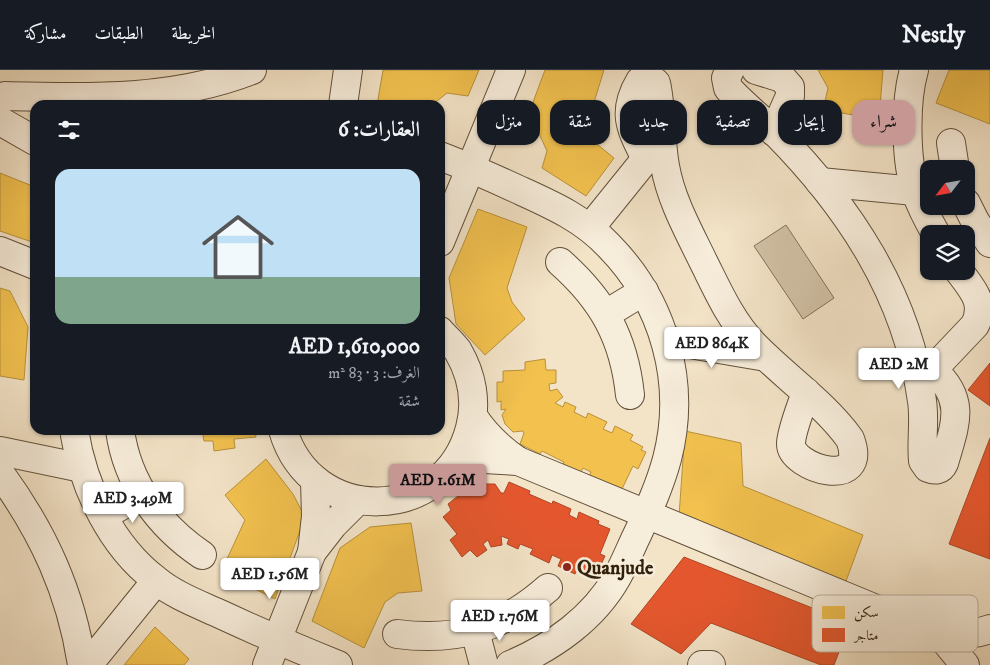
<!DOCTYPE html>
<html lang="ar">
<meta charset="utf-8">
<style>
:root{--surface:#171b24;--page:#242831;--text:#f1f3f6;--muted:#9ea1a6;--line:#363941;--accent:#c59692}
body{margin:0;font-family:"IM FELL DW Pica",Amiri,serif;background:var(--page);color:var(--text);direction:rtl;height:100vh;display:flex;flex-direction:column;font-size:19px;white-space:nowrap}
*{box-sizing:border-box;margin:0}
p{font-size:16px;color:var(--muted)}
.icon{flex:none;width:28px;height:28px;fill:none;stroke:currentColor;stroke-width:2;stroke-linecap:round;stroke-linejoin:round}
.map{position:relative;flex:1;overflow:hidden;direction:ltr}
.drawer{position:absolute;left:30px;top:30px;width:415px;height:335px;display:flex;flex-direction:column;background:var(--surface);border-radius:15px;box-shadow:0 1px 4px #0004;direction:rtl}
.drawer>*{flex:none}
.hud{position:absolute;left:460px;top:30px;width:455px;height:45px;direction:rtl;display:flex;gap:10px}
.needle{width:32px;rotate:239deg}
.fabs{position:absolute;left:920px;top:90px;display:grid;gap:10px}
.fabs a{display:grid;place-items:center;width:55px;height:55px;border-radius:10px;background:var(--surface);box-shadow:0 1px 4px #0004;font-size:25px}
.price{position:absolute;translate:-50% -42px;padding:0 11px;border-radius:5px;background:#fff;color:#222;font-size:16px;line-height:32px;filter:drop-shadow(0 1px 2px #0008)}
.price::after{content:'';position:absolute;left:50%;top:30px;width:15px;height:11px;margin-left:-8px;background:inherit;clip-path:polygon(0 0,100% 0,50% 100%)}
.price.current{background:var(--accent);color:#111}
ul{padding:0;list-style:none}
li{display:grid;align-content:center;gap:10px;height:265px;padding:0 25px}
li+li{border-top:1px solid var(--line)}
li span{display:grid;place-items:center;height:155px;border-radius:15px;color:#555}
li>.icon{margin-inline-start:auto}
span .icon{width:90px;height:90px;fill:#fffc;stroke-width:1}
li b{font-size:21px}
h2{display:flex;justify-content:space-between;align-items:center;height:60px;padding:0 25px;font-size:21px}
.chip{padding:0 18px;border-radius:15px;background:var(--surface);box-shadow:0 1px 4px #0004;font-size:18px;line-height:45px}
.chip.current{background:var(--accent);color:#111}
header{display:flex;align-items:center;gap:30px;box-sizing:border-box;height:70px;padding:0 25px;background:var(--surface);border-bottom:1px solid var(--line)}
header strong{font-size:24px}
nav{display:flex;gap:28px;margin-inline-start:auto;font-size:18px}
.map>svg:first-child{display:block}
</style>
<header>
<strong>Nestly</strong>
<nav><a>الخريطة</a><a>الطبقات</a><a>مشاركة</a></nav>
</header>
<div class="map">
<svg width="990" height="595" viewBox="0 0 990 595">
<rect width="100%" height="100%" fill="#f3e3c7"/>
<filter id="stains"><feTurbulence type="fractalNoise" baseFrequency=".004" numOctaves="4"/><feColorMatrix values="0 0 0 0 .2 0 0 0 0 .09 0 0 0 0 .02 0 0 0 .5 -.17"/></filter>
<radialGradient id="worn" r=".72"><stop offset=".6" stop-color="#630" stop-opacity="0"/><stop offset="1" stop-color="#630" stop-opacity=".3"/></radialGradient>
<path fill="#d2c2a7" stroke="#827159" d="M786 155 834 228 803 249 754 176Z"/>
<g fill="#f2c14e" stroke="#b8913a">
<path d="M383 0H479L468 26 447 23 432 35H377Z"/>
<path d="M545 0H604L586 58 598 75 614 88 586 126 542 98 547 81 535 55 526 51Z"/>
<path d="M818 0H883L879 49 823 40 828 18Z"/>
<path d="M949 0H990V54L936 33Z"/>
<path d="M0 103 35 117V173L0 161Z"/>
<path d="M478 139 527 157 507 218 512 232 525 249 485 285 456 254 449 208Z"/>
<path d="M0 218 10 221 28 257 24 310 0 306Z"/>
<path d="M545 289 546 300H556V313L549 314 550 321 557 319 563 327 555 333 563 337 565 332 576 337 574 342 586 348 588 343 607 352 603 359 612 363 615 356 633 365 630 370 643 377 641 380 646 382 638 399 633 396 621 421 588 408 591 402 583 398 580 404 563 395 564 392 542 381 540 384 520 374 524 363 523 361 513 362 505 354 502 345 506 339 501 340V331L497 332V312H503V301L525 300V292Z"/>
<path d="M202 360H255L256 367 234 369 235 378 214 381 213 371H204Z"/>
<path d="M685 361 741 373 743 416 863 465 846 511 679 446Z"/>
<path d="M266 389 293 424 305 447 275 529 221 502 245 450 225 425Z"/>
<path d="M411 453 422 521 398 523 385 532 364 578 312 551 340 478 370 457Z"/>
<path d="M155 557 189 589 184 595H124Z"/>
</g>
<g fill="#e4572e" stroke="#ae4624">
<path d="M990 293V336L968 320Z"/>
<path d="M990 368V489L949 474Z"/>
<path d="M509 412 530 421 529 424 552 434 553 431 571 439 569 445 577 449 579 442 599 451 598 454 610 459 600 484 605 486 597 503 592 501 591 504 578 499 575 504 558 496 561 489 552 485 549 493 530 484 533 479 520 474 518 479 507 474 509 469 501 466 502 475 491 477 488 470 483 474 487 480 477 487 470 480 462 487 450 470 457 464 443 447 451 440 448 434 463 422 464 425 471 420 474 424 476 418 484 414H495L501 423H504Z"/>
<path d="M684 487 850 553 834 595H821L711 553 681 584 631 554Z"/>
</g>
<g fill="none" stroke-linecap="round" stroke-linejoin="round">
<g stroke="#62513a" stroke-width="30">
<g id="minor">
<path d="M730 0 726 8 728 18C742 34 759 47 775 62 849 137 907 224 922 331 925 351 921 372 923 391L928 398C935 401 941 400 944 393 955 355 967 330 933 300"/>
<path d="M756 0 782 8 790 17V26L774 62"/>
<path d="M914 0C905 31 905 91 916 122 921 137 928 150 936 164"/>
<path d="M0 29 5 26C87 28 174 31 252 0"/>
<path d="M343 35 348 0"/>
<path d="M0 51 35 71"/>
<path d="M951 73 955 99"/>
<path d="M440 86C466 96 491 107 517 119 550 134 583 148 609 176 664 232 687 313 667 389 660 415 649 439 638 463 631 477 625 493 617 507 594 548 553 577 510 595"/>
<path d="M646 89C631 59 621 43 640 11L649 7 656 13C662 40 660 69 665 96 671 130 688 160 703 191 718 221 731 251 754 275 785 307 824 333 850 369 870 422 791 398 791 374 791 361 802 335 806 322"/>
<path d="M820 112 915 121"/>
<path d="M966 133 975 151 990 173"/>
<path d="M590 158 657 75"/>
<path d="M440 172 511 0"/>
<path d="M0 181 35 195"/>
<path d="M560 192C603 230 624 268 630 325"/>
<path d="M606 244 644 221"/>
<path d="M666 270 766 287"/>
<path d="M920 313 975 255C986 232 972 219 959 201"/>
<path d="M473 346C485 365 499 378 518 391L922 558C943 566 968 567 990 559"/>
<path d="M74 360C83 416 110 475 156 510 174 525 198 534 220 544 259 562 298 579 338 595"/>
<path d="M120 360C127 413 159 456 202 485"/>
<path d="M283 360C311 456 445 455 470 358 477 332 472 305 458 281 453 274 446 268 440 261"/>
<path d="M0 381 82 398"/>
<path d="M452 397 484 389 518 391"/>
<path d="M0 403C43 462 71 522 82 595"/>
<path d="M103 446 142 424"/>
<path d="M312 482 316 446 315 410"/>
<path d="M475 561 484 595"/>
<path d="M934 563 946 572 965 595"/>
<path d="M397 564C457 572 503 558 548 518"/>
<path d="M88 595 156 511"/>
<path d="M267 595 312 482 333 455 358 430"/>
<path d="M702 595H711"/>
</g>
</g>
<use href="#minor" stroke="#f7eddb" stroke-width="28"/>
</g>
<circle fill="#8f2418" stroke="#f7eddb" stroke-width="2" cx="567" cy="497" r="5"/>
<g text-anchor="middle" stroke-width="5" stroke-linejoin="round" paint-order="stroke">
<g font-size="20" font-weight="bold" fill="#31200b" stroke="#f7eddb" text-anchor="start">
<text x="577" y="504">Quanjude</text>
</g>
</g>
<rect x="812" y="525" width="166" height="57" rx="8" fill="#f7eddb" stroke="#bcb09d" stroke-width="1"/>
<rect x="822" y="536" width="23" height="13" fill="#f2c14e"/>
<rect x="822" y="558" width="23" height="14" fill="#e4572e"/>
<g font-size="14" fill="#31200b">
<text x="854" y="547">سكن</text>
<text x="854" y="570">متاجر</text>
</g>
<rect width="100%" height="100%" filter="url(#stains)"/>
<rect width="100%" height="100%" fill="url(#worn)"/>
</svg>
<div class="fabs">
<a><svg class="needle" viewBox="-14 -14 28 28"><path d="M0-13l5 13h-10z" fill="#e53935"/><path d="M0 13l5-13h-10z" fill="#9ea1a6"/></svg></a>
<a><svg class="icon" aria-label="layers" viewBox="0 0 24 24"><path d="M12 4l9 5-9 5-9-5zM3 14l9 5 9-5"/></svg></a>
</div>
<b class="price" style="left:712px;top:299px">AED 864K</b>
<b class="price" style="left:899px;top:320px">AED 2M</b>
<b class="price current" style="left:438px;top:436px">AED 1.61M</b>
<b class="price" style="left:133px;top:454px">AED 3.49M</b>
<b class="price" style="left:270px;top:530px">AED 1.56M</b>
<b class="price" style="left:500px;top:572px">AED 1.76M</b>
<div class="hud">
<a class="chip current">شراء</a>
<a class="chip">إيجار</a>
<a class="chip">تصفية</a>
<a class="chip">جديد</a>
<a class="chip">شقة</a>
<a class="chip">منزل</a>
</div>
<section class="drawer">
<h2>العقارات: 6<svg class="icon" aria-label="filters" viewBox="0 0 24 24"><path d="M4 7h16M4 17h16"/><circle cx="9" cy="7" r="2"/><circle cx="15" cy="17" r="2"/></svg></h2>
<ul>
<li><span style="background:linear-gradient(#bfe0f5 70%,#7fa58c 0)"><svg class="icon" aria-label="home" viewBox="0 0 24 24"><path d="M3 11l9-7 9 7M6 9v11h12V9"/></svg></span><div><b>AED 1,610,000</b><p>الغرف: 3 · 83 m²</p><p>شقة</p></div></li>
</ul>
</section>
</div>
